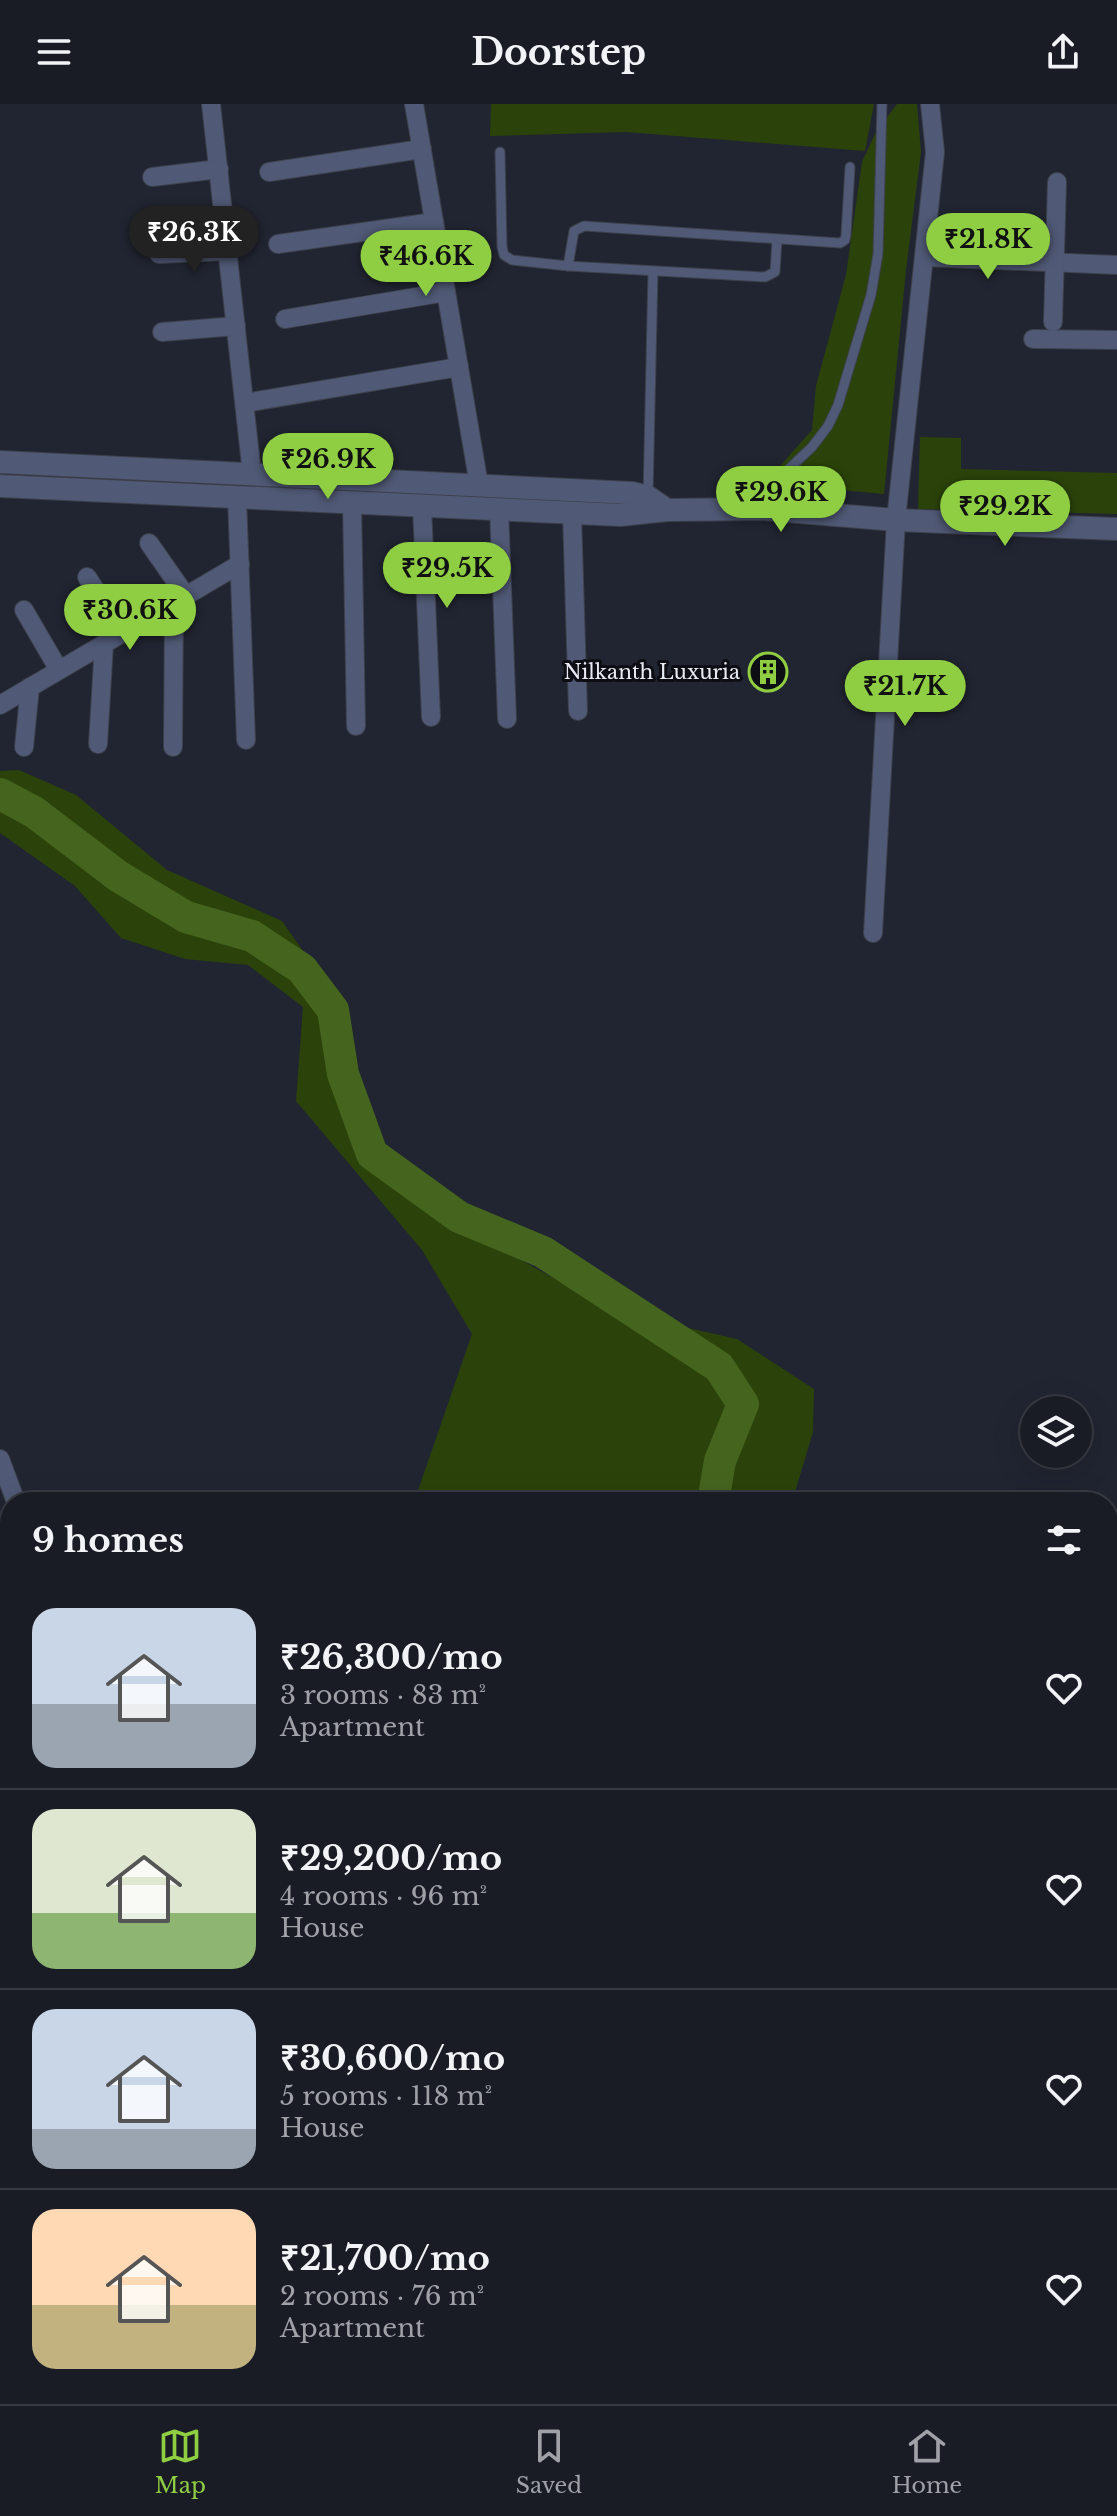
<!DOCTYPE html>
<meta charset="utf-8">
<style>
:root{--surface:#191c25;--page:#22252d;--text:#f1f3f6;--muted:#9fa1a7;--line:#373a42;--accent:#8fcd42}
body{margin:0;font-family:"Libre Baskerville",serif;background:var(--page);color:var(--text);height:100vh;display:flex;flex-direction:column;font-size:30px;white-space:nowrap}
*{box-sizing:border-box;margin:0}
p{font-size:26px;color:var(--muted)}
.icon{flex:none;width:44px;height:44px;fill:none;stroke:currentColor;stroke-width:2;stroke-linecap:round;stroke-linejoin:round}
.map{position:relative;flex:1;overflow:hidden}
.sheet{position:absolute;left:0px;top:1388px;width:1118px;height:912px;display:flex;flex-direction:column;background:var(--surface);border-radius:32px 32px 0 0;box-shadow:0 8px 32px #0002,0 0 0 2px var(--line)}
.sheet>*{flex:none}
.tools{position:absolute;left:1020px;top:1292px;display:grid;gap:16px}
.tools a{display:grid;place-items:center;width:72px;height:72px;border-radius:50%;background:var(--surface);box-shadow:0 8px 32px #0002,0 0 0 2px var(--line);font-size:40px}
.price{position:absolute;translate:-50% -68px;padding:0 18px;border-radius:28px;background:var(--accent);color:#111;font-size:26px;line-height:52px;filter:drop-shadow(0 2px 4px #0008)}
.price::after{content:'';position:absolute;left:50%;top:48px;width:24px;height:18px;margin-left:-12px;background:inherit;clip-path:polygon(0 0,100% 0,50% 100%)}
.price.selected{background:#222;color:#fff}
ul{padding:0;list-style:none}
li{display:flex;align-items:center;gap:24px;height:200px;padding:0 32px}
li+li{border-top:2px solid var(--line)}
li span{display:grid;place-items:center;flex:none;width:224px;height:160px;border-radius:24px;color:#555}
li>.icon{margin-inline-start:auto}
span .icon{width:96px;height:96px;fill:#fffc;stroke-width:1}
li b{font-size:34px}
h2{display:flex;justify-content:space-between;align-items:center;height:96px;padding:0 32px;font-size:34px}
header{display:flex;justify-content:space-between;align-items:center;height:104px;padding:0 32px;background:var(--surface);font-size:36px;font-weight:700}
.tab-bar{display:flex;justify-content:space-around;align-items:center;height:112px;border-top:2px solid var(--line);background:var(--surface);font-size:22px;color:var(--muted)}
.tab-bar a{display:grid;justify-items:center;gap:4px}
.tab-bar .selected{color:var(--accent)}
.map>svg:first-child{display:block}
</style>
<header><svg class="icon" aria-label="menu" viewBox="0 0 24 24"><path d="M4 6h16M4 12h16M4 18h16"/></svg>Doorstep<svg class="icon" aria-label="share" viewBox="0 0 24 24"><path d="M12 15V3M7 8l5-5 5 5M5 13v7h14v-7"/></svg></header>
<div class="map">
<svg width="1117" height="2300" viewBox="0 0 1117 2300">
<rect width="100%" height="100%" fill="#212531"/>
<g fill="#2b430a">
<path d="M491 0H874L865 47 626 28 490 32Z"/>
<path d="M897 0H917L921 48 906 166 884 390 765 379 812 326 816 282 846 171 862 58 876 28Z"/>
<path d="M920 333 961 334V365L1117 369V410L918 405Z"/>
<path d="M19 666 76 691 167 766 282 817 335 893 328 974 364 1054 414 1092 510 1150 613 1207 737 1235 814 1285 813 1328 792 1398H414L472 1230 422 1146 296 997 303 903 248 861 185 855 121 834 75 782 0 729V667Z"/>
<path d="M1108 1563 1117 1564V1648L1108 1647Z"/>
<path d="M1108 2132 1117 2134V2300H926L891 2290H1108Z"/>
</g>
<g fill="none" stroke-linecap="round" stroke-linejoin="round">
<g stroke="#45651f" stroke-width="32">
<path d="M0 690 34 708 118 772 186 813 252 832 302 865 333 906 343 970 372 1050 459 1113 543 1148 719 1263 743 1300 720 1357 713 1398"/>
<path d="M1108 1620H1117"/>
</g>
<g stroke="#3d414c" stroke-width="11">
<g id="service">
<path d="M500 48 502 143 504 151 512 156 568 162 765 173 775 168 777 136"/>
<path d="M568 162 574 127 584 122 840 139 845 136 846 131 850 63"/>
<path d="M648 392 653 167"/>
<path d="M761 404 774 379 812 343 828 322 838 301 871 191 878 150 882 0"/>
<path d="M0 2189 10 2211"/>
<path d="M45 2290 50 2300"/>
</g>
</g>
<g stroke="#3d414c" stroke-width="20">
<g id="minor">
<path d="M211 0 252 370"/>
<path d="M414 0 479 381"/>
<path d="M269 68 422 45"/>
<path d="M152 73 219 65"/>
<path d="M278 140 434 118"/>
<path d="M159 150 228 147"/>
<path d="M924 153 1117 161"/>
<path d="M285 215 446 188"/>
<path d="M1053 218 1057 78"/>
<path d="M162 228 236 222"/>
<path d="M1033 235 1117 236"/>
<path d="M245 299 459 263"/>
<path d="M237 393 246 636"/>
<path d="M352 398 356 622"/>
<path d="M422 402 431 613"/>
<path d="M499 405 507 615"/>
<path d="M572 409 578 607"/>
<path d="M149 439 186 492"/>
<path d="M87 473 123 528"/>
<path d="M24 506 59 566"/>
<path d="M0 601 240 460"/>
<path d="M98 640 104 540"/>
<path d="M24 643 30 583"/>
<path d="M173 643 174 499"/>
<path d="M873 829 896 416 935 48 930 0"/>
<path d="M0 1355 16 1398"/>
<path d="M0 1978 10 1973"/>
</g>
</g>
<g stroke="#3d414c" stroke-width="24">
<g id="tertiary">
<path d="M0 358 632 389 648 393 667 406"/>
<path d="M0 382 620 411 667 406 761 405 896 416 1117 425"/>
</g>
</g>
<use href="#service" stroke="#505975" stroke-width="9"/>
<use href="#minor" stroke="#505975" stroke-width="18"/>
<use href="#tertiary" stroke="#505975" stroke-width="22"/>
</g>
<defs>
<g id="building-ring" transform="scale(2)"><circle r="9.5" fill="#0d0e13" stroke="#8fcd42" stroke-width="1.5"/><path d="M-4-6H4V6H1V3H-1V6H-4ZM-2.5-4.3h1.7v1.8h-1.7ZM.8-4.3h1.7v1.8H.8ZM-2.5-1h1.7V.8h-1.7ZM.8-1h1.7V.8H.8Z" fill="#8fcd42"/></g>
</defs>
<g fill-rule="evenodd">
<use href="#building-ring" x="768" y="568"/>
</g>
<g text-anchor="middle" stroke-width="6" stroke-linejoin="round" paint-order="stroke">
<g font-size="20" fill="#e8ebf3" stroke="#0d0e13" text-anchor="end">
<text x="740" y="575">Nilkanth Luxuria</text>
</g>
</g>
</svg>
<div class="tools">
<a><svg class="icon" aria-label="layers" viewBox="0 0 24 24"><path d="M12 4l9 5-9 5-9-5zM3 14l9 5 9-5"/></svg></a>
</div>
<b class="price selected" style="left:194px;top:170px">₹26.3K</b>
<b class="price" style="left:988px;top:177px">₹21.8K</b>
<b class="price" style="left:426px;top:194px">₹46.6K</b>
<b class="price" style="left:328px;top:397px">₹26.9K</b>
<b class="price" style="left:781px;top:430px">₹29.6K</b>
<b class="price" style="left:1005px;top:444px">₹29.2K</b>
<b class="price" style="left:447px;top:506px">₹29.5K</b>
<b class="price" style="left:130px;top:548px">₹30.6K</b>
<b class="price" style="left:905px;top:624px">₹21.7K</b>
<section class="sheet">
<h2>9 homes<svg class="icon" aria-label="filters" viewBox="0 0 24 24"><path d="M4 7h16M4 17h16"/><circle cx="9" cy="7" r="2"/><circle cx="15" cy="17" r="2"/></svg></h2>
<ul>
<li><span style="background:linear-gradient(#c9d6e8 60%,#9aa5b1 0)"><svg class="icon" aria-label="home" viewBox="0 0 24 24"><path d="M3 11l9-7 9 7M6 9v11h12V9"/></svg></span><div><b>₹26,300/mo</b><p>3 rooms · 83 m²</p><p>Apartment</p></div><svg class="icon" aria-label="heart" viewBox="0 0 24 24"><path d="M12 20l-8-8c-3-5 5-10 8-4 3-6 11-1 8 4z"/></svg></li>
<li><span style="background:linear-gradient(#dfe7d0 65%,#8fb573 0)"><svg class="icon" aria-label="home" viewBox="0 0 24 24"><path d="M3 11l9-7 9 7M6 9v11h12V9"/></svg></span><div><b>₹29,200/mo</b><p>4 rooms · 96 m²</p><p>House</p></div><svg class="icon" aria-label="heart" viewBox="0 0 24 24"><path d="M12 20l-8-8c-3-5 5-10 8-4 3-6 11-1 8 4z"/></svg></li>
<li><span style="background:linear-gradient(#c9d6e8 75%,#9aa5b1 0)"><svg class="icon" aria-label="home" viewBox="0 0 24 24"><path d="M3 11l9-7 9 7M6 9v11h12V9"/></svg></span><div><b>₹30,600/mo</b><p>5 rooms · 118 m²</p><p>House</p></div><svg class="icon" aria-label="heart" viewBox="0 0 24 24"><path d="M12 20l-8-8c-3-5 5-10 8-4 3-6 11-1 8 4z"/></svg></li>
<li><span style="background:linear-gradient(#ffd9b3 60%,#c2b280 0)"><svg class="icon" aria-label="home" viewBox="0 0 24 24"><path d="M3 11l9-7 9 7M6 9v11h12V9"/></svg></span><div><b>₹21,700/mo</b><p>2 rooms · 76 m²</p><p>Apartment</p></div><svg class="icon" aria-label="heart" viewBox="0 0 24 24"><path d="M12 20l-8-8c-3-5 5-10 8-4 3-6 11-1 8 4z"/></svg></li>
</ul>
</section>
</div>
<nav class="tab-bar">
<a class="selected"><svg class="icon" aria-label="map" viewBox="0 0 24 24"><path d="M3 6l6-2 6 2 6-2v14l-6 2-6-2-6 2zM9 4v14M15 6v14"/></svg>Map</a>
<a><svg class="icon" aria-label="saved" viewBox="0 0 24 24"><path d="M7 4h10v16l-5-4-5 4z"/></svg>Saved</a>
<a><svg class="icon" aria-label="home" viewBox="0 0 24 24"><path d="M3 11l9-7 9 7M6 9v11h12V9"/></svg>Home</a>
</nav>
